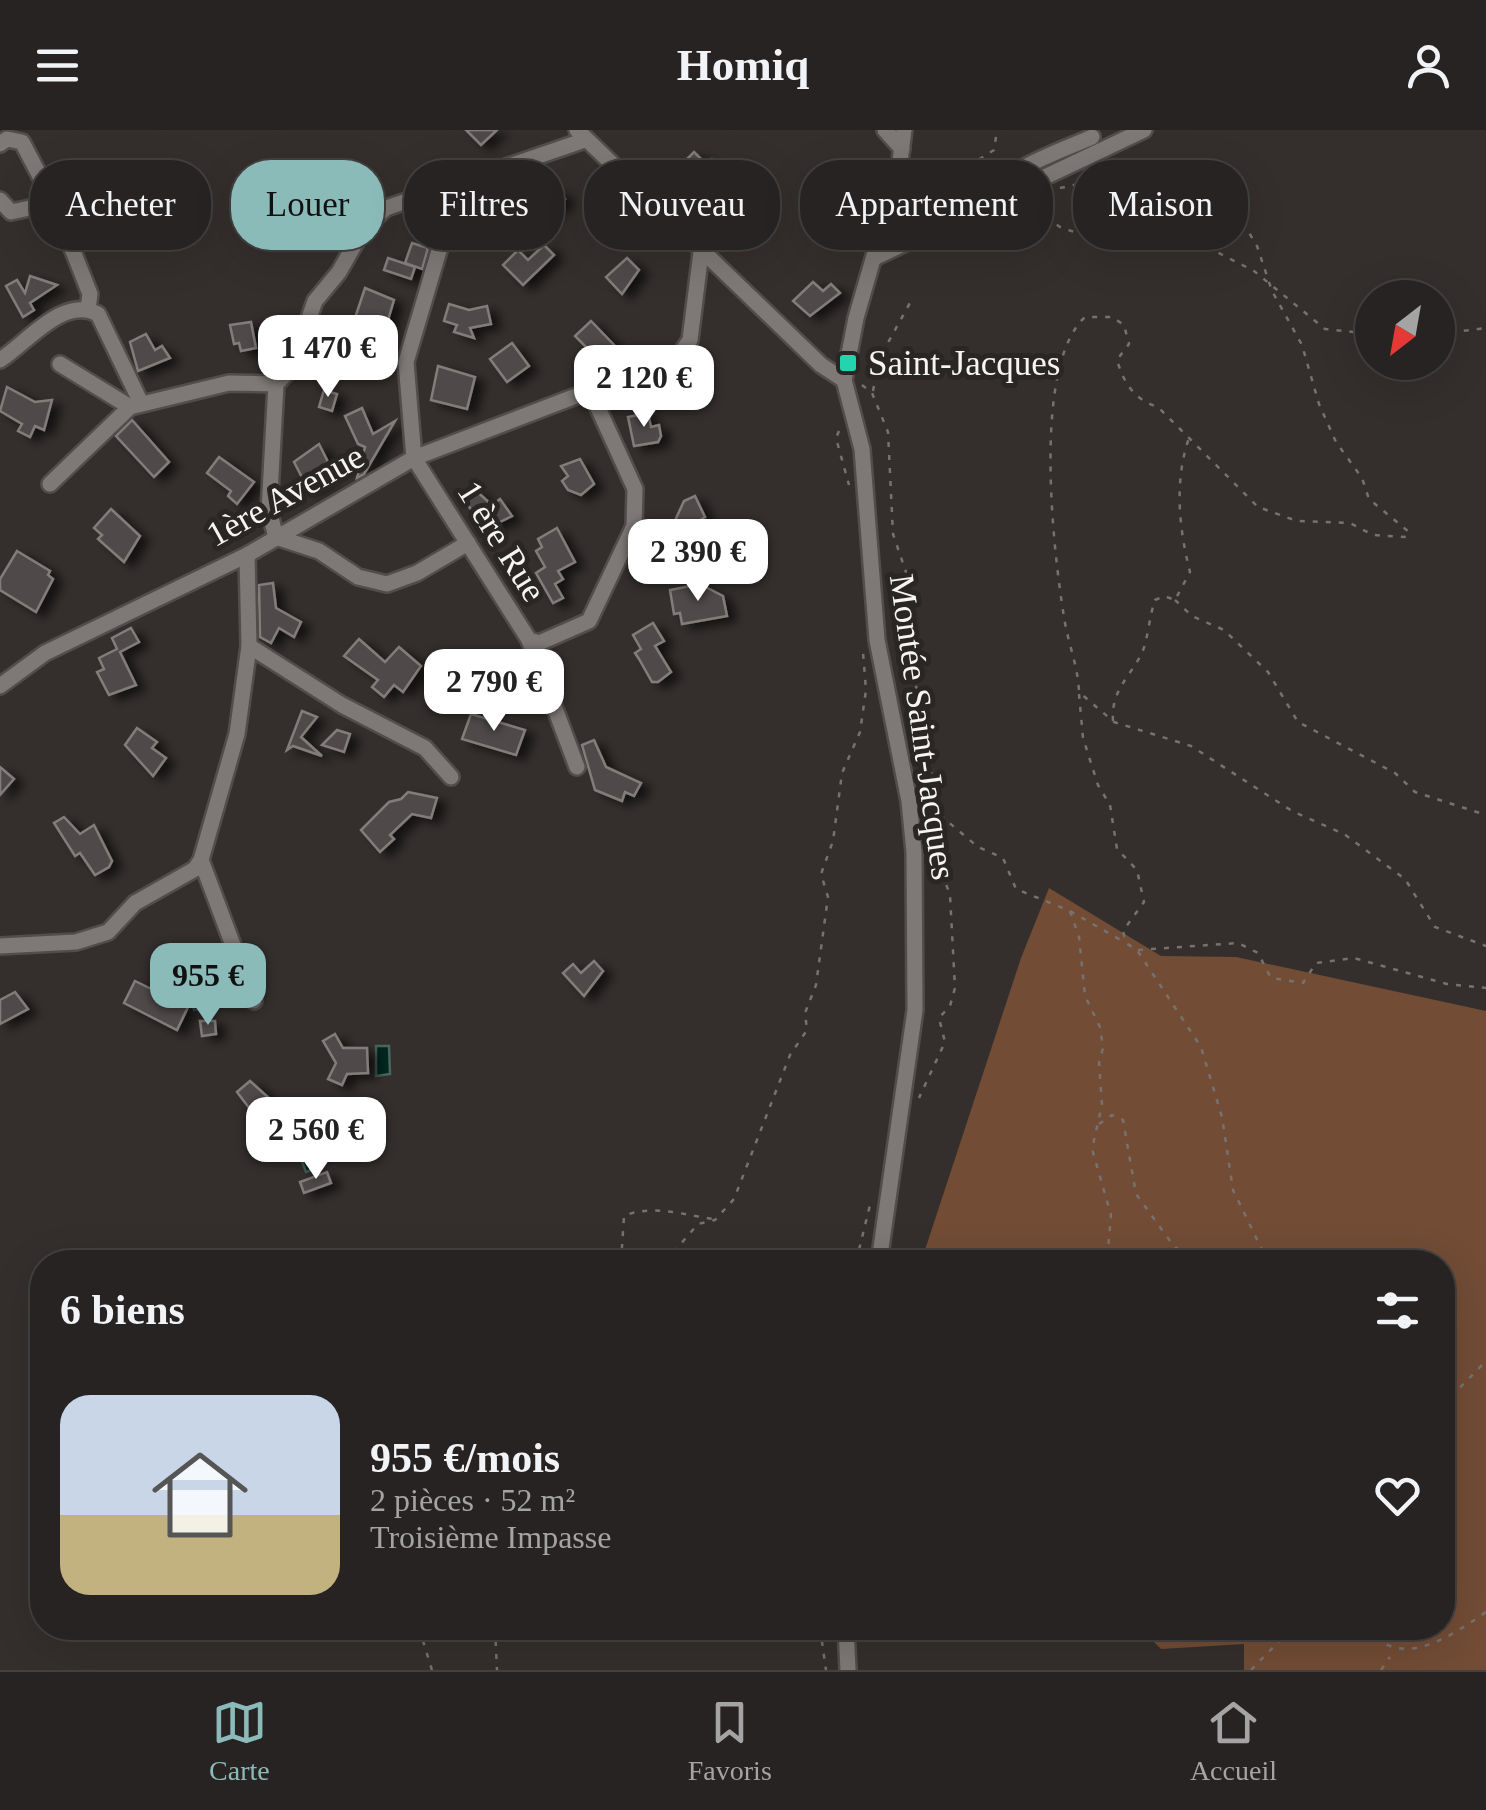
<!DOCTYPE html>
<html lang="fr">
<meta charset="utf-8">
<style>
:root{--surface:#272322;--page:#332f2f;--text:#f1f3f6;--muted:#a4a4a5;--line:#434040;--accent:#8bbbb9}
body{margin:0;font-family:"Times New Roman",serif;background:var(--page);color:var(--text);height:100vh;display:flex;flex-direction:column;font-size:38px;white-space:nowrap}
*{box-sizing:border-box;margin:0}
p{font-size:32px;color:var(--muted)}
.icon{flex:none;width:55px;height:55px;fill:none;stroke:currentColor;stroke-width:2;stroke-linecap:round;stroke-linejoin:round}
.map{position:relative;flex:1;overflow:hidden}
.details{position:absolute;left:30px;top:1120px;width:1425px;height:390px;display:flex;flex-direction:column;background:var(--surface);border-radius:40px;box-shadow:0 10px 40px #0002,0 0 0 2px var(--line)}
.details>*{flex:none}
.top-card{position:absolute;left:30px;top:30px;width:1428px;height:90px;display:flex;gap:20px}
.needle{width:65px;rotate:211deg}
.controls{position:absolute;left:1355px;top:150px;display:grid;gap:20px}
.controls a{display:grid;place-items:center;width:100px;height:100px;border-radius:50%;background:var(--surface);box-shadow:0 10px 40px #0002,0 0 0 2px var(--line);font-size:50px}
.price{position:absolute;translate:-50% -85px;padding:0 22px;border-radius:20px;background:#fff;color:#222;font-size:32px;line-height:65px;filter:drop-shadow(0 2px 5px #0008)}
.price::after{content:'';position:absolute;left:50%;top:60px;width:30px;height:22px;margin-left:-15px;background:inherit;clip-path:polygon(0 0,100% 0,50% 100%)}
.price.current{background:var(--accent);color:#111}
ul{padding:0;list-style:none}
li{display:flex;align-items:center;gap:30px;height:250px;padding:0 30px}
li span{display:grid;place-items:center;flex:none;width:280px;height:200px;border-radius:30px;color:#555}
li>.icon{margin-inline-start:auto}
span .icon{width:120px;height:120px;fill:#fffc;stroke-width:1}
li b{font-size:42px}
h2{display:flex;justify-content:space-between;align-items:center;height:120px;padding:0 30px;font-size:42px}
.chip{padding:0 35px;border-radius:40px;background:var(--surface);box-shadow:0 10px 40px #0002,0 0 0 2px var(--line);font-size:35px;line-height:90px}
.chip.current{background:var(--accent);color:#111}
header{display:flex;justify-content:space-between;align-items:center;height:130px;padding:0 30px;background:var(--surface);font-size:45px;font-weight:700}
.menu{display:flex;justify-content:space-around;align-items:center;height:140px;border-top:2px solid var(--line);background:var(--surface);font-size:28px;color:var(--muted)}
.menu a{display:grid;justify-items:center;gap:5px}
.menu .current{color:var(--accent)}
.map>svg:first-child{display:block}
</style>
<header><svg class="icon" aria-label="menu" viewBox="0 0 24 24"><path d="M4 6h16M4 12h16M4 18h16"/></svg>Homiq<svg class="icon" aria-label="person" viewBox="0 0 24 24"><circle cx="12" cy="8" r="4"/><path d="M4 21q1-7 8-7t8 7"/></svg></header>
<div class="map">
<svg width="1486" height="1540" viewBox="0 0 1486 1540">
<defs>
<filter id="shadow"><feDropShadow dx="9" dy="5" stdDeviation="5" flood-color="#0009"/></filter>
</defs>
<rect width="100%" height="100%" fill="#342f2d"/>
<path fill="#724c35" d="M1049 758 1161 826 1236 827 1486 881V1540H1244V1514L1161 1519 1140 1498H1442V1132H921L1021 828Z"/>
<g fill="#00271e" stroke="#4a645e" stroke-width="2.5">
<path d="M220 861 223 875 194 880 191 867Z"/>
<path d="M376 916H389L390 944 376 946Z"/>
<path d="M307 1009 318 1038 306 1042 295 1013Z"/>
</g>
<g fill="#4f4a48" stroke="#827d7a" stroke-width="2.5" filter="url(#shadow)">
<path d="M466 0H497L481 15Z"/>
<path d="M694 22 707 35 712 29 734 51 703 74 673 43Z"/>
<path d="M664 38 677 51 666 61 654 49Z"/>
<path d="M536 54 548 66 556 59 565 69 546 88 524 66Z"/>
<path d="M412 113 428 118 422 139 405 133Z"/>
<path d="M544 115 554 125 523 155 503 135 518 120 528 130Z"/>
<path d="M388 128 415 137 411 149 384 140Z"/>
<path d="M627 128 639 140 622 164 606 147Z"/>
<path d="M30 146 57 155 30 173 34 180 23 187 6 156 17 150 25 163Z"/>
<path d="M813 152 823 161 831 154 840 163 810 186 793 171Z"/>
<path d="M365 158 394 170 385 200 354 191Z"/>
<path d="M449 174 469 180 487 176 491 194 470 198 474 208 454 202 457 195 444 191Z"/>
<path d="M591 191 615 216 600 231 575 206Z"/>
<path d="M251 192 256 218 241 221 239 213 234 214 230 195Z"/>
<path d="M146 204 155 220 162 216 170 228 138 241 130 212Z"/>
<path d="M512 213 529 236 507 252 490 229Z"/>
<path d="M438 236 475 247 467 279 431 270Z"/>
<path d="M7 257 35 272 52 270 44 300 35 296 30 307 18 301 22 294 0 281Z"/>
<path d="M324 260 337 264 332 281 319 277Z"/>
<path d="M362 278 373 304 395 291 364 344 357 348 365 317 358 314 345 286Z"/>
<path d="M648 283 651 297 659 295 661 306 658 312 634 316 628 287Z"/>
<path d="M132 290 169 332 154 347 116 306Z"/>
<path d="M319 314 330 336 322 340 327 349 308 359 294 332Z"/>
<path d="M219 327 254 352 237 374 228 366 231 361 207 343Z"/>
<path d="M580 329 594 354 581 365 568 360 562 351 568 346 561 336Z"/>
<path d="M474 359 492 375 500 369 512 386 484 400 463 367Z"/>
<path d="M695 366 705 387 697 392 696 403 701 411 689 419 673 395 684 371Z"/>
<path d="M111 379 140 406 124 432 98 409 102 405 94 398Z"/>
<path d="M557 398 575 432 558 441 563 449 555 454 563 468 553 473 536 443 545 437 536 421 542 417 538 409Z"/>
<path d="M657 402 674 404 673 416 655 414Z"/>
<path d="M17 421 50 441 48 445 53 449 36 482 0 460V449Z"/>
<path d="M273 453 276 478 301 492 294 507 279 498 271 513 260 507 259 455Z"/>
<path d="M700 454 723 466 727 486 682 494 680 483 674 484 670 460Z"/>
<path d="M653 493 664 511 655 516 671 542 658 552H652L639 529 635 523 641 519 633 505Z"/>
<path d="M131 498 139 512 120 522 136 555 109 565 97 542 104 539 99 528 117 519 112 508Z"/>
<path d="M359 509 385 532 399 517 421 536 403 562 394 555 384 567 372 557 378 550 344 526Z"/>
<path d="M302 581 317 587 301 607 322 626 293 616 287 620Z"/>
<path d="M471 584 525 600 516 625 462 609Z"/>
<path d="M137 598 157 612 152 618 166 628 153 646 125 615Z"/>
<path d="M337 600 350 604 344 622 322 615Z"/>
<path d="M594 610 606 637 641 653 634 666 625 662 622 671 595 660 582 615Z"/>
<path d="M0 637 14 649 0 665Z"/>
<path d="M408 662 437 668 431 688 412 684 390 705 394 709 380 722 361 700 389 672 401 669Z"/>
<path d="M64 687 80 704 94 695 112 731 109 737 95 745 80 723 75 726 54 693Z"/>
<path d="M594 831 603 841 584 866 563 843 573 834 581 843Z"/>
<path d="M135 851 188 877 177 900 124 873Z"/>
<path d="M15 862 28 879 0 894V870Z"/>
<path d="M200 891H215L216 904 202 906Z"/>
<path d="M335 904 343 918H367L368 943 347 944 342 955 328 949 336 933 323 911Z"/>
<path d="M250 951 280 978 266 991 259 984 256 987 237 962Z"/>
<path d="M327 1042 331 1053 304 1063 300 1052Z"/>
</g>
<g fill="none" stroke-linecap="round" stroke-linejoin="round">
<g stroke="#504d4a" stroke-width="20">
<g id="minor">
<path d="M577 0 821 235 844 250"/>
<path d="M885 0 902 19"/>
<path d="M0 14 7 9 22 12 54 73 90 164 88 179"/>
<path d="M460 50 406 232 414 328 529 510 539 513 589 491 634 396 635 359 589 258"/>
<path d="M0 70 11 82 54 73"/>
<path d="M986 76C989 44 1064 20 1092 7"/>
<path d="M876 127 1144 0"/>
<path d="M0 230C27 213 63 165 98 184L141 273"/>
<path d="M60 234 130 277"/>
<path d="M50 354 130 277 229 253 276 254"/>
<path d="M468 413 417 443 387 454 358 447 319 421 276 407 269 381 276 254 291 239 315 171 339 142 364 98 386 78 585 10"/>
<path d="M529 510 577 637"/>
<path d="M249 516 342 575 425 618 451 647"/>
<path d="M0 556 45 523 247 425 414 328 678 227 690 210 701 122"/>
<path d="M201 730 254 871"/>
<path d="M0 816 76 812 108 802 135 773 195 739 201 730 237 604 249 516 247 425"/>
<path d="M879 1132 915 880 914 722 909 671 877 510 862 319 844 250 856 188 899 39 904 0"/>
<path d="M846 1498 848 1540"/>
</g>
</g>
<g stroke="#777270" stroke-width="2.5" stroke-dasharray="5 8" stroke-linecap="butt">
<path d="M915 34 973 33 994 20 997 0"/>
<path d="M1060 58 1108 48 1191 45 1207 46 1221 56 1257 116 1272 161 1302 215 1319 274 1336 312 1362 348 1369 369 1409 402 1406 407 1373 405 1350 393 1297 391 1258 377 1158 277C1135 270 1124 254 1117 230L1129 214 1124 195 1112 187H1085C1032 236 1053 419 1064 487 1068 514 1078 535 1079 562L1114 592 1191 616 1292 681 1344 704 1405 749 1435 797 1486 816"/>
<path d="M1025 72 1060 97 1083 105 1138 107 1170 116 1193 110 1254 141 1325 199 1372 204"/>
<path d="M1438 204 1486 198"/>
<path d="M862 255 872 263 888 302 893 404 907 445V511L917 561 911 588 931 640 933 665 943 696 936 727 950 765 955 858 950 876 939 888 945 912 919 968"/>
<path d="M873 261 879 229 911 171"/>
<path d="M839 301 836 308 849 355"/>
<path d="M1175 470 1192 486 1224 500 1268 542 1298 592 1395 643 1415 662 1486 685"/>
<path d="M1079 564 1083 608 1098 655 1110 675 1117 719 1137 740 1144 772 1123 801 1126 813 1137 820 1201 917 1222 987 1233 1060 1268 1132"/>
<path d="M1113 591C1111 561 1128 549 1141 525 1148 511 1149 487 1155 470L1164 466 1175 470 1190 442C1179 399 1174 351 1189 308"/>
<path d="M940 685 978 717 1003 728 1016 759 1070 781 1124 812"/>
<path d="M1070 781 1079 807 1085 866 1100 897 1103 918 1099 933 1102 975 1092 1019 1111 1085 1107 1132"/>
<path d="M1138 820 1238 813 1258 823 1271 848 1303 853 1316 833 1354 828 1447 854 1486 858"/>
<path d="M1099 994 1112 985 1123 990 1136 1064 1173 1115 1194 1132"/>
<path d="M621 1132 624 1086C651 1074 685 1085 713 1089"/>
<path d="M665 1132 698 1094 715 1090 734 1069 790 925 807 900 805 883 816 855 828 767 821 744 833 711 842 643 860 602 866 560 863 522"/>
<path d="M856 1132 871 1071"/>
<path d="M1442 1276 1486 1231"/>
<path d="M1442 1284 1451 1272"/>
<path d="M419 1498 432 1540"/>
<path d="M495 1498 497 1540"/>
<path d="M820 1498 826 1540"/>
<path d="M1367 1498C1399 1540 1446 1510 1486 1482"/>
<path d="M1251 1540 1292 1498"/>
<path d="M1381 1540 1390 1527"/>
</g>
<use href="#minor" stroke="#7e7976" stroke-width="15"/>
</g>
<rect fill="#22d5af" stroke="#2a2623" stroke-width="4" x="838" y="223" width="20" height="20" rx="5"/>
<g text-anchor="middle" stroke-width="10" stroke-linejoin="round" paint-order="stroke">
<g font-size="35" fill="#f7f4f2" stroke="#2a2623" text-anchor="start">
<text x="868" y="245">Saint-Jacques</text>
</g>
<g font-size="35" fill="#f7f4f2" stroke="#2a2623">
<text transform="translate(285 365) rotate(-29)" y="12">1ère Avenue</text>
<text transform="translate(502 411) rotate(58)" y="12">1 ère Rue</text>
<text transform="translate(923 597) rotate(82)" y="12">Montée Saint-Jacques</text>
</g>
</g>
</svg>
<div class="controls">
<a><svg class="needle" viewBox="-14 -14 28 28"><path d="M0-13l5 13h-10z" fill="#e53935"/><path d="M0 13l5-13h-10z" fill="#a4a4a5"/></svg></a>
</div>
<b class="price" style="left:328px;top:270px">1 470 €</b>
<b class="price" style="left:644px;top:300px">2 120 €</b>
<b class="price" style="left:698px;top:474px">2 390 €</b>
<b class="price" style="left:494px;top:604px">2 790 €</b>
<b class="price current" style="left:208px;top:898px">955 €</b>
<b class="price" style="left:316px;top:1052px">2 560 €</b>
<div class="top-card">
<a class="chip">Acheter</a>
<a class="chip current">Louer</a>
<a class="chip">Filtres</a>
<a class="chip">Nouveau</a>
<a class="chip">Appartement</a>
<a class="chip">Maison</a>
</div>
<section class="details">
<h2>6 biens<svg class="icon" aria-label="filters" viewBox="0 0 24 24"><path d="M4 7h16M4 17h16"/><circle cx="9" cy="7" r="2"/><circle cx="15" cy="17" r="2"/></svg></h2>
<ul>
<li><span style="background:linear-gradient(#c9d6e8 60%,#c2b280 0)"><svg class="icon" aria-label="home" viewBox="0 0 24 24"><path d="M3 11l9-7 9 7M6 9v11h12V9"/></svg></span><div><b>955 €/mois</b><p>2 pièces · 52 m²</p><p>Troisième Impasse</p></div><svg class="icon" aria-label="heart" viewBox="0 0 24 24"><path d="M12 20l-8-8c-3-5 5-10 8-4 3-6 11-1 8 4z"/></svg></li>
</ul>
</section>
</div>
<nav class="menu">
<a class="current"><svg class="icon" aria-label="map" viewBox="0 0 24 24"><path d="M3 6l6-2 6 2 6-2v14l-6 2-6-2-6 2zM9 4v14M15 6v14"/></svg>Carte</a>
<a><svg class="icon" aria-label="saved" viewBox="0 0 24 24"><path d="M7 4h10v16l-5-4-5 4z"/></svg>Favoris</a>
<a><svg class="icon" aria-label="home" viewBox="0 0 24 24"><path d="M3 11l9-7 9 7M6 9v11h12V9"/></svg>Accueil</a>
</nav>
